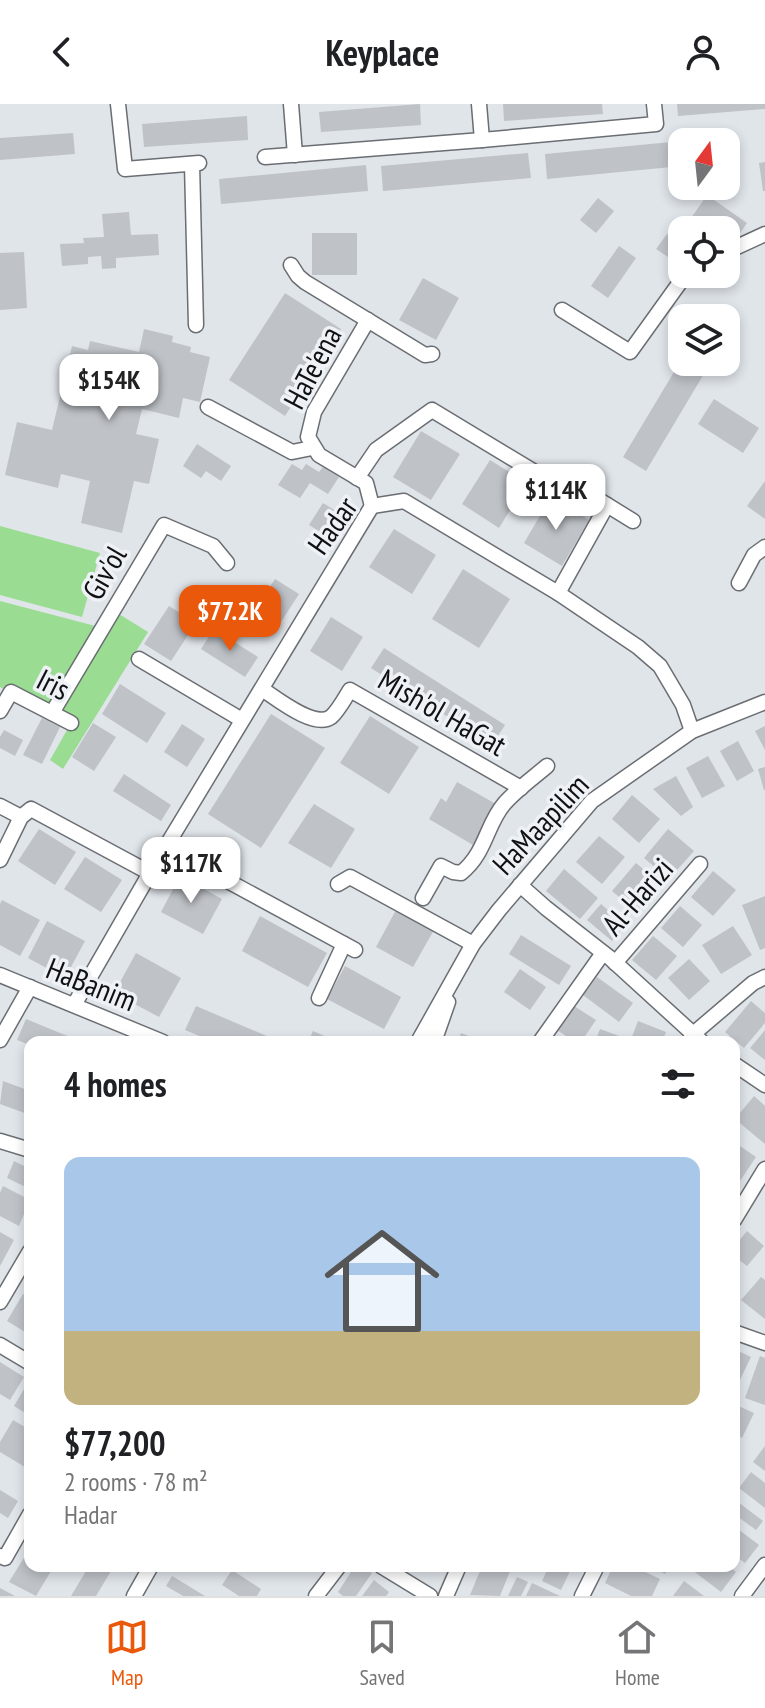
<!DOCTYPE html>
<meta charset="utf-8">
<style>
:root{--surface:#fff;--page:#f2f2f2;--text:#202124;--muted:#757577;--line:#e0e0e0;--accent:#ea580c}
body{margin:0;font-family:"PT Sans Narrow",sans-serif;background:var(--page);color:var(--text);height:100vh;display:flex;flex-direction:column;font-size:30px;white-space:nowrap}
*{box-sizing:border-box;margin:0}
p{font-size:26px;color:var(--muted)}
.icon{flex:none;width:44px;height:44px;fill:none;stroke:currentColor;stroke-width:2;stroke-linecap:round;stroke-linejoin:round}
.map{position:relative;flex:1;overflow:hidden}
.side{position:absolute;left:24px;top:932px;width:716px;height:536px;display:flex;flex-direction:column;background:var(--surface);border-radius:16px;box-shadow:0 4px 12px #0003}
.side>*{flex:none}
.needle{width:52px;rotate:15deg}
.controls{position:absolute;left:668px;top:24px;display:grid;gap:16px}
.controls a{display:grid;place-items:center;width:72px;height:72px;border-radius:16px;background:var(--surface);box-shadow:0 4px 12px #0003;font-size:40px}
.price{position:absolute;translate:-50% -68px;padding:0 18px;border-radius:16px;background:#fff;color:#222;font-size:26px;line-height:52px;filter:drop-shadow(0 2px 4px #0008)}
.price::after{content:'';position:absolute;left:50%;top:48px;width:24px;height:18px;margin-left:-12px;background:inherit;clip-path:polygon(0 0,100% 0,50% 100%)}
.price.on{background:var(--accent);color:#fff}
ul{padding:0;list-style:none}
li{display:grid;align-content:center;gap:16px;height:424px;padding:0 40px}
li+li{border-top:2px solid var(--line)}
li span{display:grid;place-items:center;height:248px;border-radius:16px;color:#555}
li>.icon{margin-inline-start:auto}
span .icon{width:144px;height:144px;fill:#fffc;stroke-width:1}
li b{font-size:34px}
h2{display:flex;justify-content:space-between;align-items:center;height:96px;padding:0 40px;font-size:34px}
header{display:flex;justify-content:space-between;align-items:center;height:104px;padding:0 40px;background:var(--surface);font-size:36px;font-weight:800}
.dock{display:flex;justify-content:space-around;align-items:center;height:112px;border-top:2px solid var(--line);background:var(--surface);font-size:22px;color:var(--muted)}
.dock a{display:grid;justify-items:center;gap:4px}
.dock .on{color:var(--accent)}
.map>svg:first-child{display:block}
</style>
<header><svg class="icon" aria-label="back" viewBox="0 0 24 24"><path d="M15 5l-7 7 7 7"/></svg>Keyplace<svg class="icon" aria-label="person" viewBox="0 0 24 24"><circle cx="12" cy="8" r="4"/><path d="M4 21q1-7 8-7t8 7"/></svg></header>
<div class="map">
<svg width="765" height="1492" viewBox="0 0 765 1492">
<rect width="100%" height="100%" fill="#e0e5ea"/>
<g fill="#99dc92">
<path d="M0 422 100 449 82 513 0 491Z"/>
<path d="M0 497 103 524 114 507 148 528 63 665 50 656 71 619 0 583Z"/>
</g>
<g fill="#bfc3c8">
<path d="M420 0 421 21 321 28 319 8Z"/>
<path d="M503 0H602L603 10 504 17Z"/>
<path d="M677 0H765V5L678 12Z"/>
<path d="M247 12 248 36 144 43 142 20Z"/>
<path d="M73 29 75 50 0 56V34Z"/>
<path d="M682 37V62L547 75 545 50Z"/>
<path d="M528 49 531 74 383 87 381 62Z"/>
<path d="M765 58V87H763L759 59Z"/>
<path d="M366 61 368 87 221 100 219 75Z"/>
<path d="M707 91 747 119 729 145 726 143V126H702L689 117Z"/>
<path d="M598 94 614 107 596 129 580 116Z"/>
<path d="M129 108 131 131 158 130 159 151 116 154V164L102 165 101 152 88 153V160L62 162 60 140 84 139 83 134 104 133 102 110Z"/>
<rect x="312" y="129" width="45" height="42"/>
<path d="M667 130 682 140V145L674 157 656 145Z"/>
<path d="M619 142 636 154 608 194 591 182Z"/>
<path d="M24 148 27 204 0 206V149Z"/>
<path d="M423 174 459 194 436 236 399 216Z"/>
<path d="M285 189 341 225 285 312 229 276Z"/>
<path d="M144 225 173 232 172 238 191 243 190 248 210 253 200 298 183 294 179 314 142 305 136 330 159 335 149 380 134 377 122 429 81 419 90 377 61 370 58 384 5 371 17 318 52 326 72 242 88 246 90 237 139 248Z"/>
<path d="M680 258H711L646 367 623 353Z"/>
<path d="M714 295 759 324 743 349 698 320Z"/>
<path d="M421 327 460 350 431 396 393 373Z"/>
<path d="M197 340 231 362 221 377 206 367 201 374 183 362Z"/>
<path d="M490 356 527 379 499 424 462 400Z"/>
<path d="M292 360 302 366 306 360 319 368 323 363 339 373 328 390 310 379 300 394 278 381Z"/>
<path d="M765 377V415L747 402Z"/>
<path d="M551 393 589 416 562 462 524 439Z"/>
<path d="M323 399 344 412 330 434 309 421Z"/>
<path d="M394 425 436 451 412 490 369 463Z"/>
<path d="M463 465 510 495 479 544 432 515Z"/>
<path d="M275 475 299 490 277 524 253 509Z"/>
<path d="M169 502 196 519 171 557 144 540Z"/>
<path d="M331 513 363 533 342 567 310 547Z"/>
<path d="M214 525 258 553 245 573 201 545Z"/>
<path d="M384 544 505 621 492 641 371 564Z"/>
<path d="M120 580 166 609 147 639 102 610Z"/>
<path d="M271 610 325 644 261 744 208 710Z"/>
<path d="M370 612 419 643 389 690 340 659Z"/>
<path d="M42 614 60 623 42 660 23 651Z"/>
<path d="M93 619 116 633 94 667 72 653Z"/>
<path d="M182 620 205 635 187 663 164 648Z"/>
<path d="M765 622V646L755 627Z"/>
<path d="M4 626 23 636 15 652 0 644V633Z"/>
<path d="M738 637 754 667 737 677 720 647Z"/>
<path d="M708 652 725 682 702 694 686 664Z"/>
<path d="M765 663V686H764L758 665Z"/>
<path d="M124 670 171 701 161 717 113 687Z"/>
<path d="M676 672 693 703 681 712 653 685Z"/>
<path d="M457 678 496 700 478 744 429 715 441 694 446 698Z"/>
<path d="M632 691 660 715 639 739 612 715Z"/>
<path d="M314 700 355 725 331 764 288 739Z"/>
<path d="M39 725 76 748 55 781 18 757Z"/>
<path d="M668 725 694 747 669 775 644 754Z"/>
<path d="M599 732 625 753 602 780 576 758Z"/>
<path d="M85 753 122 776 101 808 64 785Z"/>
<path d="M636 759 661 780 637 808 612 787Z"/>
<path d="M564 765 598 794 580 815 546 787Z"/>
<path d="M713 767 736 786 713 812 691 793Z"/>
<path d="M180 772 222 795 203 830 161 808Z"/>
<path d="M765 792V844L760 846 742 801Z"/>
<path d="M2 796 40 816 20 852 0 841V800Z"/>
<path d="M601 800 625 821 612 837 587 816Z"/>
<path d="M680 802 702 821 683 843 661 824Z"/>
<path d="M396 806 434 826 413 863 376 843Z"/>
<path d="M260 812 327 849 308 883 242 847Z"/>
<path d="M47 817 85 837 65 874 28 854Z"/>
<path d="M733 822 752 851 721 870 702 841Z"/>
<path d="M521 831 571 862 559 881 509 850Z"/>
<path d="M653 832 677 852 656 876 632 856Z"/>
<path d="M136 849 181 874 159 913 114 889Z"/>
<path d="M689 855 710 877 689 896 668 874Z"/>
<path d="M345 862 401 893 384 925 327 895Z"/>
<path d="M520 865 546 883 530 906 504 888Z"/>
<path d="M597 873 633 899 619 918 583 891Z"/>
<path d="M751 897 765 909V919L744 944 725 928Z"/>
<path d="M196 902 281 938H214L185 926Z"/>
<path d="M574 902 596 916 581 938H575L557 926Z"/>
<path d="M26 915 82 938H30V941L17 936Z"/>
<path d="M638 917 666 928 662 938H630Z"/>
<path d="M600 925 622 933 620 938H595Z"/>
<path d="M765 926V956L750 944Z"/>
<path d="M313 927 338 938H308Z"/>
<path d="M461 929 484 938H458Z"/>
<path d="M3 977 30 987V1011L0 1000Z"/>
<path d="M754 992 765 1002V1040L735 1015Z"/>
<path d="M734 1038 756 1053 734 1086Z"/>
<path d="M14 1057 30 1065V1085L7 1074Z"/>
<path d="M3 1082 30 1096 19 1122 0 1112V1089Z"/>
<path d="M747 1127 764 1142 747 1162 734 1152V1143Z"/>
<path d="M0 1128 14 1136 0 1162Z"/>
<path d="M761 1173 765 1176V1215L741 1196Z"/>
<path d="M23 1190 30 1195V1231L7 1217Z"/>
<path d="M734 1245 751 1253 734 1288Z"/>
<path d="M760 1252 765 1254V1301L745 1294Z"/>
<path d="M0 1258 24 1273 10 1296 0 1290Z"/>
<path d="M30 1275V1312L14 1302Z"/>
<path d="M734 1300 754 1309 742 1334 734 1330Z"/>
<path d="M13 1316 30 1326V1366L0 1348V1338Z"/>
<path d="M765 1342V1367L753 1358Z"/>
<path d="M751 1368 765 1379V1404L739 1384Z"/>
<path d="M0 1386 18 1397 8 1414 0 1409Z"/>
<path d="M734 1395 763 1417 756 1426 734 1410Z"/>
<path d="M734 1422 759 1441 745 1459 734 1451Z"/>
<path d="M30 1444V1462H54L36 1492 9 1478Z"/>
<path d="M89 1462H114L96 1492H71Z"/>
<path d="M355 1462H361L372 1469 356 1492H343L338 1488Z"/>
<path d="M482 1462H512L500 1492 470 1491Z"/>
<path d="M549 1462 572 1463 561 1486 542 1477Z"/>
<path d="M613 1462H633L660 1475 652 1492H631L605 1479Z"/>
<path d="M649 1462H669L665 1470Z"/>
<path d="M687 1462H728L736 1468 721 1488Z"/>
<path d="M232 1466 261 1485 257 1492H239L222 1481Z"/>
<path d="M172 1472 205 1492H183L166 1482Z"/>
<path d="M517 1473 528 1478 521 1492H508Z"/>
<path d="M374 1476 389 1488 386 1492H362Z"/>
<path d="M684 1477 704 1492H673Z"/>
<path d="M532 1479 560 1492H526Z"/>
<path d="M0 1484 15 1492H0Z"/>
</g>
<g fill="none" stroke-linecap="round" stroke-linejoin="round">
<g stroke="#6a6e73" stroke-width="17">
<g id="minor">
<path d="M118 0 125 65 199 59"/>
<path d="M291 0 295 51"/>
<path d="M479 0 482 36"/>
<path d="M265 53 482 36 656 20 654 0"/>
<path d="M192 60 196 221"/>
<path d="M726 148 765 130"/>
<path d="M291 161 298 172 305 178 425 251 432 250"/>
<path d="M562 206 630 248 686 170"/>
<path d="M368 216 314 308 308 333 319 351 366 379 372 402"/>
<path d="M208 303 292 348 312 344"/>
<path d="M357 374 376 346 432 306 548 376 565 375 633 417"/>
<path d="M372 402 404 397 558 489 638 543 660 562 683 601 692 627"/>
<path d="M739 479 754 451 765 443"/>
<path d="M558 489 607 401"/>
<path d="M139 555 242 616"/>
<path d="M262 585C276 594 314 625 331 613 338 607 345 594 350 586L521 684"/>
<path d="M0 607 11 588 71 619"/>
<path d="M52 609 164 421 213 442 227 459"/>
<path d="M0 702 21 713"/>
<path d="M165 743 355 846"/>
<path d="M0 756 21 713 31 705 150 769"/>
<path d="M338 780 350 773 473 840"/>
<path d="M520 781 546 804 610 854 702 938"/>
<path d="M423 794 441 762 453 768 461 769C486 749 486 721 504 700 516 686 533 674 547 662"/>
<path d="M615 859 700 760"/>
<path d="M0 871 163 938"/>
<path d="M319 894 344 840"/>
<path d="M74 901 150 769 372 402"/>
<path d="M0 936 30 883"/>
<path d="M418 938 473 840 499 806 592 697 692 627 765 598"/>
<path d="M434 938 448 898"/>
<path d="M540 938 603 849"/>
<path d="M689 938 692 931 753 879 765 873"/>
<path d="M734 960 765 981"/>
<path d="M0 1037 30 1046"/>
<path d="M734 1116 765 1065"/>
<path d="M0 1198 30 1147"/>
<path d="M734 1228 765 1239"/>
<path d="M0 1241 30 1259"/>
<path d="M0 1452 5 1454 30 1410"/>
<path d="M381 1462 430 1492"/>
<path d="M134 1492 151 1462"/>
<path d="M316 1492 339 1462"/>
<path d="M446 1492 459 1462"/>
<path d="M582 1492 597 1462"/>
<path d="M742 1492 765 1461"/>
</g>
</g>
<use href="#minor" stroke="#fff" stroke-width="14"/>
</g>
<g text-anchor="middle" stroke-width="7" stroke-linejoin="round" paint-order="stroke">
<g font-size="30" fill="#101113" stroke="#eef2f7">
<text transform="translate(313 264) rotate(-62)" y="10">HaTe'ena</text>
<text transform="translate(333 422) rotate(-55)" y="10">Hadar</text>
<text transform="translate(105 469) rotate(-60)" y="10">Giv'ol</text>
<text transform="translate(53 581) rotate(27)" y="10">Iris</text>
<text transform="translate(442 609) rotate(30)" y="10">Mish'ol HaGat</text>
<text transform="translate(541 721) rotate(-47)" y="10">HaMaapilim</text>
<text transform="translate(638 793) rotate(-49)" y="10">Al-Harizi</text>
<text transform="translate(91 881) rotate(22)" y="10">HaBanim</text>
</g>
</g>
</svg>
<div class="controls">
<a><svg class="needle" viewBox="-14 -14 28 28"><path d="M0-13l5 13h-10z" fill="#e53935"/><path d="M0 13l5-13h-10z" fill="#757577"/></svg></a>
<a><svg class="icon" aria-label="locate" viewBox="0 0 24 24"><circle cx="12" cy="12" r="6"/><path d="M12 2v4M12 18v4M2 12h4M18 12h4"/></svg></a>
<a><svg class="icon" aria-label="layers" viewBox="0 0 24 24"><path d="M12 4l9 5-9 5-9-5zM3 14l9 5 9-5"/></svg></a>
</div>
<b class="price" style="left:109px;top:318px">$154K</b>
<b class="price" style="left:556px;top:428px">$114K</b>
<b class="price on" style="left:230px;top:549px">$77.2K</b>
<b class="price" style="left:191px;top:801px">$117K</b>
<section class="side">
<h2>4 homes<svg class="icon" aria-label="filters" viewBox="0 0 24 24"><path d="M4 7h16M4 17h16"/><circle cx="9" cy="7" r="2"/><circle cx="15" cy="17" r="2"/></svg></h2>
<ul>
<li><span style="background:linear-gradient(#a9c7e8 70%,#c2b280 0)"><svg class="icon" aria-label="home" viewBox="0 0 24 24"><path d="M3 11l9-7 9 7M6 9v11h12V9"/></svg></span><div><b>$77,200</b><p>2 rooms · 78 m²</p><p>Hadar</p></div></li>
</ul>
</section>
</div>
<nav class="dock">
<a class="on"><svg class="icon" aria-label="map" viewBox="0 0 24 24"><path d="M3 6l6-2 6 2 6-2v14l-6 2-6-2-6 2zM9 4v14M15 6v14"/></svg>Map</a>
<a><svg class="icon" aria-label="saved" viewBox="0 0 24 24"><path d="M7 4h10v16l-5-4-5 4z"/></svg>Saved</a>
<a><svg class="icon" aria-label="home" viewBox="0 0 24 24"><path d="M3 11l9-7 9 7M6 9v11h12V9"/></svg>Home</a>
</nav>
